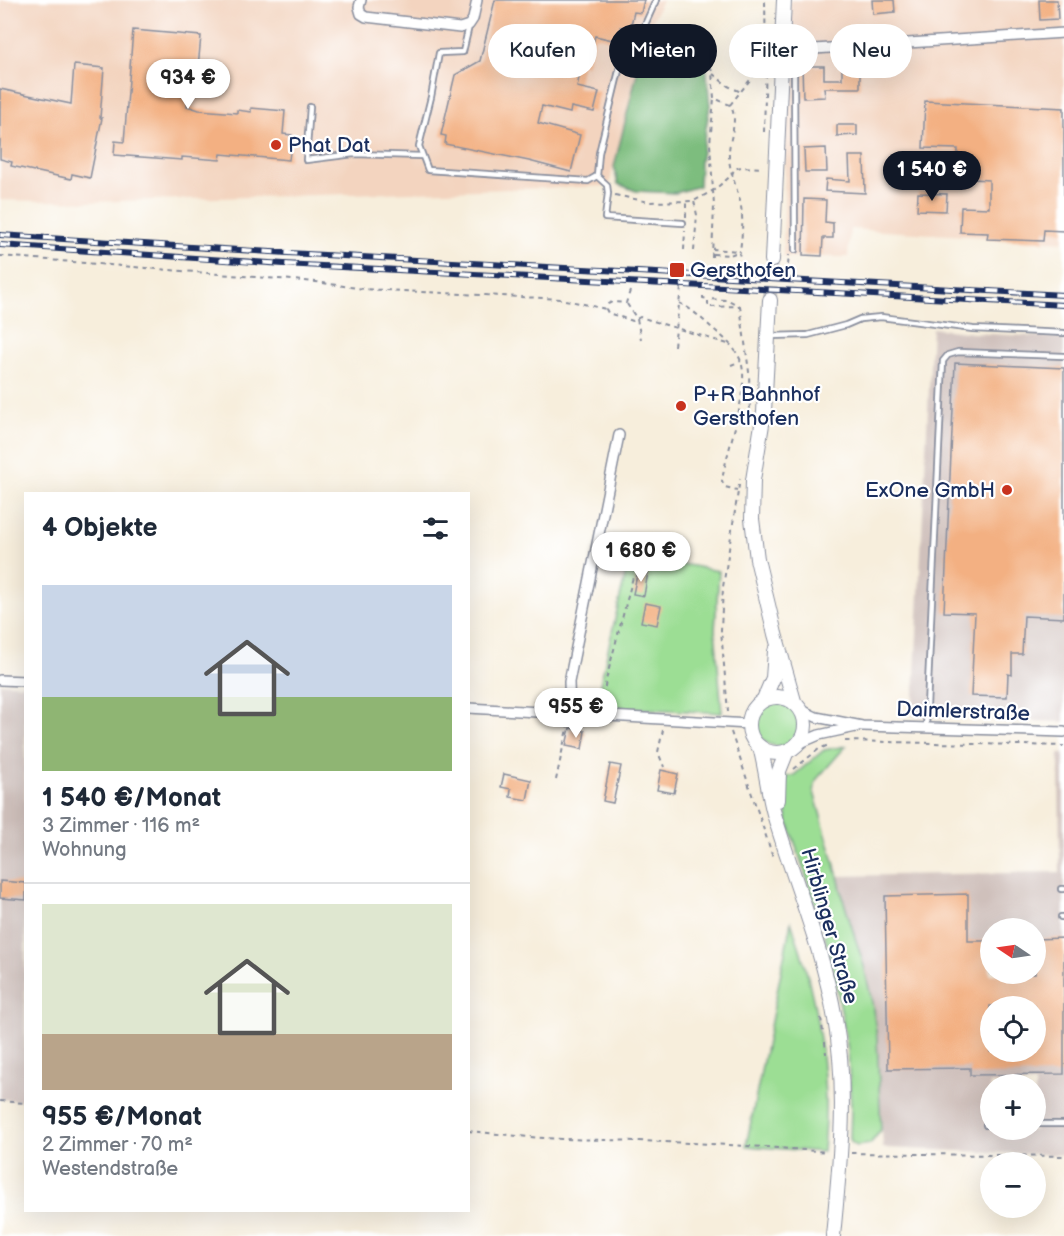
<!DOCTYPE html>
<html lang="de">
<meta charset="utf-8">
<style>
:root{--surface:#fff;--page:#f6f6f7;--text:#1f2937;--muted:#747a83;--line:#e0e1e3;--accent:#111827}
body{margin:0;font-family:"Balsamiq Sans",sans-serif;background:var(--page);color:var(--text);height:100vh;display:flex;flex-direction:column;font-size:22px;white-space:nowrap}
*{box-sizing:border-box;margin:0}
p{font-size:20px;color:var(--muted)}
.icon{flex:none;width:33px;height:33px;fill:none;stroke:currentColor;stroke-width:2;stroke-linecap:round;stroke-linejoin:round}
.map{position:relative;flex:1;overflow:hidden}
.details{position:absolute;left:24px;top:492px;width:446px;height:720px;display:flex;flex-direction:column;background:var(--surface);border-radius:0px;box-shadow:0 6px 24px #0002}
.details>*{flex:none}
.top-card{position:absolute;left:488px;top:24px;width:486px;height:54px;display:flex;gap:12px}
.needle{width:39px;rotate:283deg}
.fabs{position:absolute;left:980px;top:918px;display:grid;gap:12px}
.fabs a{display:grid;place-items:center;width:66px;height:66px;border-radius:50%;background:var(--surface);box-shadow:0 6px 24px #0002;font-size:30px}
.price{position:absolute;translate:-50% -51px;padding:0 14px;border-radius:21px;background:#fff;color:#222;font-size:20px;line-height:39px;filter:drop-shadow(0 2px 3px #0008)}
.price::after{content:'';position:absolute;left:50%;top:36px;width:18px;height:14px;margin-left:-9px;background:inherit;clip-path:polygon(0 0,100% 0,50% 100%)}
.price.active{background:var(--accent);color:#fff}
ul{padding:0;list-style:none}
li{display:grid;align-content:center;gap:12px;height:318px;padding:0 18px}
li+li{border-top:2px solid var(--line)}
li span{display:grid;place-items:center;height:186px;border-radius:0px;color:#555}
li>.icon{margin-inline-start:auto}
span .icon{width:108px;height:108px;fill:#fffc;stroke-width:1}
li b{font-size:26px}
h2{display:flex;justify-content:space-between;align-items:center;height:72px;padding:0 18px;font-size:26px}
.pill{padding:0 21px;border-radius:27px;background:var(--surface);box-shadow:0 6px 24px #0002;font-size:21px;line-height:54px}
.pill.active{background:var(--accent);color:#fff}
.map>svg:first-child{display:block}
</style>
<div class="map">
<svg width="1064" height="1236" viewBox="0 0 1064 1236">
<rect width="100%" height="100%" fill="#fff"/>
<filter id="ink" filterUnits="userSpaceOnUse"><feTurbulence type="fractalNoise" baseFrequency=".0167" numOctaves="2"/><feDisplacementMap in="SourceGraphic" scale="12" xChannelSelector="R" yChannelSelector="G"/><feConvolveMatrix kernelMatrix="1 2 1 2 8 2 1 2 1" color-interpolation-filters="sRGB"/></filter>
<filter id="wash" filterUnits="userSpaceOnUse"><feTurbulence type="fractalNoise" baseFrequency=".008" numOctaves="4" result="noise"/><feDisplacementMap in="SourceGraphic" scale="24" xChannelSelector="R" yChannelSelector="G"/><feGaussianBlur stdDeviation="1.35" result="paint"/><feColorMatrix in="noise" values="0 0 0 0 0 0 0 0 0 0 0 0 0 0 0 0 0 1.4 0 .05"/><feComposite in="paint" operator="in"/></filter>
<g filter="url(#wash)">
<rect width="100%" height="100%" fill="#f7eedc"/>
<g fill="#f3d4bf">
<path d="M0 0H662L647 32 609 186 90 202 0 200Z"/>
<path d="M790 0H1064V242L850 229 848 257H783L785 153Z"/>
</g>
<g fill="#cfc0bb" fill-rule="evenodd">
<path d="M932 328 973 333 1064 338V722L913 716Z"/>
<path d="M0 683 25 685V1101L0 1099Z"/>
<path d="M1064 753V1155L883 1148 877 1038 872 1002 864 966 844 902 838 876 1060 872 1059 754ZM990 928H1035V974H990ZM990 1006H1035V1052H990ZM990 1084H1035V1130H990Z"/>
</g>
<g fill="#9cde94" stroke="#5c8679" stroke-width="1.5">
<path d="M630 554 719 571 715 630 722 713 595 706Z"/>
<circle cx="778" cy="724" r="22"/>
<path d="M846 746 816 780 814 792 838 876 844 902 864 966 872 1002 877 1038 881 1130 870 1144 857 1146 852 1143 850 1139 851 1108 848 1050 836 982 822 924 788 822 785 802 786 777 794 775 824 750Z"/>
<path d="M791 922C811 977 823 1038 825 1097 826 1115 824 1134 823 1152L746 1146Z"/>
</g>
<path fill="#7dbd7e" stroke="#4c766e" stroke-width="1.5" d="M685 31 705 55 710 106 700 162 699 186 676 193 636 191 618 184 614 167 647 32Z"/>
<g id="blocks">
<g fill="#f3b082" fill-rule="evenodd">
<path d="M495 0H644L641 13 634 12 630 29 621 27 617 41 595 36 587 65 582 64 577 87 599 92 594 112 571 107 570 113 542 106 538 123 580 135 571 172 529 161 445 144 446 136 441 135 455 75 480 61Z"/>
<path d="M872 0H894L895 12 873 14Z"/>
<path d="M1039 0H1057L1058 19 1040 20Z"/>
<path d="M133 30 201 36 197 78H189L187 106 199 110 237 113V110L251 112V108L285 111 283 134 292 135 289 160 221 154 220 160 182 157V160L114 155 115 141 124 142Z"/>
<path d="M74 65 104 68 100 118H102L90 178 72 174 71 179 11 166 12 162 0 159V89L71 104Z"/>
<path d="M802 66H824V79H842V66H860V88H824L825 97 803 98Z"/>
<path d="M925 101 1064 108V231L1044 230 1043 241 987 239 988 233 960 232 961 207 989 208V180L957 178 958 149 923 148Z"/>
<path d="M837 125H857V135L837 136Z"/>
<path d="M826 148 827 172H805L804 149Z"/>
<path d="M849 156H864L865 193 825 191 826 179 850 181Z"/>
<path d="M918 193 947 194 946 211 917 210Z"/>
<path d="M804 199 826 200 825 222 833 223V238H823L822 256 803 255Z"/>
<path d="M955 363 1064 368V618L1024 616 1022 654H1012V675L1008 674 1007 697 971 696 975 613 944 612Z"/>
<path d="M638 570 648 572 644 596 633 594Z"/>
<path d="M645 603 661 606 657 625 641 622Z"/>
<path d="M570 728 585 731 582 749 566 746Z"/>
<path d="M610 764 621 766 613 803 603 801Z"/>
<path d="M661 770 678 774 674 793 657 790Z"/>
<path d="M504 774 531 780 527 800 510 797 511 789 501 787Z"/>
<path d="M0 881 26 883V900L0 898Z"/>
<path d="M968 894V941H990V974H1035V939L1064 938V1074L970 1075V1068L888 1069 885 896ZM990 1006H1035V1052H990Z"/>
</g>
</g>
</g>
<g filter="url(#ink)">
<use href="#blocks" fill-opacity="0" stroke="#898e9d" stroke-width="1.5"/>
<g fill="none" stroke-linecap="round" stroke-linejoin="round">
<path stroke="#cbc8c3" stroke-width="14" stroke-dasharray="14 7" stroke-linecap="butt" d="M770 300 772 260"/>
<g stroke="#898e9d" stroke-width="8">
<g id="lane">
<path d="M469 26 463 52 439 53 431 97 419 146 428 170 588 181 597 176"/>
<path d="M782 69 794 68 795 250"/>
<path d="M310 107 306 160 354 154 422 156"/>
<path d="M597 176 599 153 622 58 643 29 656 0"/>
<path d="M597 176 607 185 608 193 605 218 683 223"/>
<path d="M770 336 808 335 846 325 860 319 881 317 973 329 1064 333"/>
<path d="M926 728 943 361 948 355 958 352 1064 356"/>
<path d="M1061 889H1064"/>
<path d="M1061 917H1064"/>
<path d="M1035 1124H1064"/>
<path d="M986 1125 990 1124"/>
</g>
</g>
<g stroke="#898e9d" stroke-width="12">
<g id="street">
<path d="M361 0 359 7 361 14 366 17 460 28 469 25 473 19 477 0"/>
<path d="M783 51 1064 33"/>
<path d="M0 680 26 681"/>
<path d="M468 708 749 724"/>
<path d="M802 710 816 717 862 726 1064 732"/>
<path d="M570 714 569 682 619 435"/>
<path d="M798 744 819 735 856 727"/>
</g>
</g>
<g stroke="#898e9d" stroke-width="16">
<g id="secondary">
<path d="M772 260 784 0"/>
<path d="M770 300 764 412 753 480 752 519 757 559 775 634 794 701"/>
<circle cx="777" cy="725" r="28"/>
<path d="M764 699 773 678 775 651"/>
<path d="M760 747C766 769 768 792 774 814 794 882 823 948 835 1019 848 1091 840 1163 833 1236"/>
<path d="M778 800 779 771 787 751"/>
</g>
</g>
<g stroke="#898e9d" stroke-width="2" stroke-dasharray="4.5 4.5" stroke-linecap="butt">
<path d="M708 58 712 72 714 98 730 105C739 119 730 136 729 151 728 169 736 184 740 201 744 220 742 238 739 257"/>
<path d="M713 74 728 86 741 92"/>
<path d="M730 105 766 60"/>
<path d="M764 132 766 60 765 0"/>
<path d="M615 195 649 202 694 201 714 190 732 175 734 169 741 167 763 168"/>
<path d="M686 217V201"/>
<path d="M712 249 739 251"/>
<path d="M684 250 685 231"/>
<path d="M694 251 697 215 694 201"/>
<path d="M713 254 730 255 740 251"/>
<path d="M0 256 316 282 364 289 561 299 606 309"/>
<path d="M712 257 714 206 710 144 714 98"/>
<path d="M788 265 789 255"/>
<path d="M630 291 626 303 612 302 608 304 606 309 608 313 633 321 640 317 728 344"/>
<path d="M703 296V298L708 299V307L740 306 728 300 708 299"/>
<path d="M679 303C691 308 702 319 712 328 722 336 734 346 740 359 752 386 726 451 722 481L725 487 737 490"/>
<path d="M627 304 637 319 641 339"/>
<path d="M740 306 749 372 750 417"/>
<path d="M674 346 681 288"/>
<path d="M731 365 741 361"/>
<path d="M602 705 606 680 633 577"/>
<path d="M728 712 721 630 723 587 740 479"/>
<path d="M663 730 658 752 664 767"/>
<path d="M731 732 774 860"/>
<path d="M845 741 1064 746"/>
<path d="M794 769 819 749 831 744"/>
<path d="M556 780 568 724"/>
<path d="M821 1018 823 1033"/>
<path d="M825 1042 826 1054"/>
<path d="M0 1101 26 1103"/>
<path d="M468 1131C500 1134 532 1138 563 1139 652 1141 740 1144 827 1152"/>
<path d="M851 1153 1064 1156"/>
</g>
<use href="#lane" stroke="#fff" stroke-width="4.5"/>
<use href="#street" stroke="#fff" stroke-width="9"/>
<use href="#secondary" stroke="#fff" stroke-width="14"/>
<g stroke="#1b2f5e" stroke-width="6">
<g id="rail">
<path d="M0 235 288 253 1064 295"/>
<path d="M0 245 284 264 1064 305"/>
</g>
</g>
<use href="#rail" stroke="#fff" stroke-width="4" stroke-dasharray="11" stroke-linecap="butt"/>
</g>
</g>
<g fill="#c8321e" stroke="#fff" stroke-width="2">
<circle cx="276" cy="145" r="6"/>
<rect x="669" y="262" width="16" height="16" rx="3"/>
<circle cx="681" cy="406" r="6"/>
<circle cx="1007" cy="490" r="6"/>
</g>
<g text-anchor="middle" stroke-width="4.5" stroke-linejoin="round" paint-order="stroke">
<g font-size="21" fill="#1b2f5e" stroke="#fff" text-anchor="start">
<text x="288" y="152">Phat Dat</text>
<text x="690" y="277">Gersthofen</text>
<text x="693" y="401">P+R Bahnhof<tspan x="693" dy="24">Gersthofen</tspan></text>
<text x="995" y="497" text-anchor="end">ExOne GmbH</text>
</g>
<g font-size="21" fill="#1b2f5e" stroke="#fff">
<text transform="translate(963 711) rotate(2)" y="7">Daimlerstraße</text>
<text transform="translate(830 926) rotate(74)" y="7">Hirblinger Straße</text>
</g>
</g>
</svg>
<div class="fabs">
<a><svg class="needle" viewBox="-14 -14 28 28"><path d="M0-13l5 13h-10z" fill="#e53935"/><path d="M0 13l5-13h-10z" fill="#747a83"/></svg></a>
<a><svg class="icon" aria-label="locate" viewBox="0 0 24 24"><circle cx="12" cy="12" r="6"/><path d="M12 2v4M12 18v4M2 12h4M18 12h4"/></svg></a>
<a>+</a>
<a>−</a>
</div>
<b class="price" style="left:188px;top:110px">934 €</b>
<b class="price active" style="left:932px;top:202px">1 540 €</b>
<b class="price" style="left:641px;top:583px">1 680 €</b>
<b class="price" style="left:576px;top:739px">955 €</b>
<div class="top-card">
<a class="pill">Kaufen</a>
<a class="pill active">Mieten</a>
<a class="pill">Filter</a>
<a class="pill">Neu</a>
</div>
<section class="details">
<h2>4 Objekte<svg class="icon" aria-label="filters" viewBox="0 0 24 24"><path d="M4 7h16M4 17h16"/><circle cx="9" cy="7" r="2"/><circle cx="15" cy="17" r="2"/></svg></h2>
<ul>
<li><span style="background:linear-gradient(#c9d6e8 60%,#8fb573 0)"><svg class="icon" aria-label="home" viewBox="0 0 24 24"><path d="M3 11l9-7 9 7M6 9v11h12V9"/></svg></span><div><b>1 540 €/Monat</b><p>3 Zimmer · 116 m²</p><p>Wohnung</p></div></li>
<li><span style="background:linear-gradient(#dfe7d0 70%,#b9a48a 0)"><svg class="icon" aria-label="home" viewBox="0 0 24 24"><path d="M3 11l9-7 9 7M6 9v11h12V9"/></svg></span><div><b>955 €/Monat</b><p>2 Zimmer · 70 m²</p><p>Westendstraße</p></div></li>
</ul>
</section>
</div>
